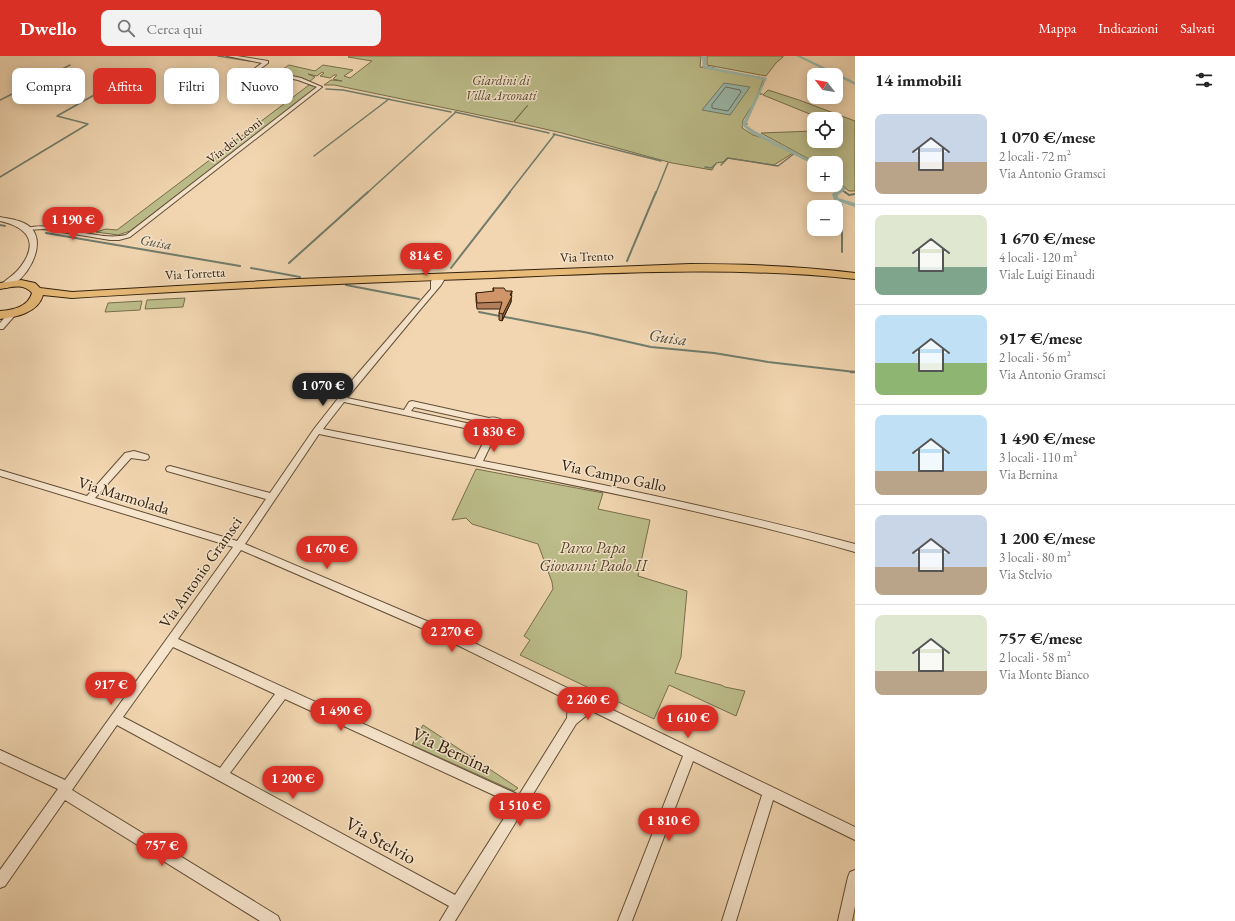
<!DOCTYPE html>
<html lang="it">
<meta charset="utf-8">
<style>
:root{--surface:#fff;--page:#f2f2f2;--text:#222;--muted:#767676;--line:#e0e0e0;--accent:#d93025}
body{margin:0;font-family:"EB Garamond",serif;background:var(--page);color:var(--text);height:100vh;display:flex;flex-direction:column;font-size:15px;white-space:nowrap}
*{box-sizing:border-box;margin:0}
p{font-size:13px;color:var(--muted)}
.icon{flex:none;width:22px;height:22px;fill:none;stroke:currentColor;stroke-width:2;stroke-linecap:round;stroke-linejoin:round}
.map{position:relative;flex:1;overflow:hidden}
.panel{display:flex;flex-direction:column;background:var(--surface);width:380px}
.panel>*{flex:none}
.top-card{position:absolute;left:12px;top:12px;width:380px;height:36px;display:flex;gap:8px}
.needle{width:26px;rotate:301deg}
.tools{position:absolute;left:807px;top:12px;display:grid;gap:8px}
.tools a{display:grid;place-items:center;width:36px;height:36px;border-radius:8px;background:var(--surface);box-shadow:0 2px 10px #0003;font-size:20px}
.price{position:absolute;translate:-50% -34px;padding:0 9px;border-radius:14px;background:var(--accent);color:#fff;font-size:13px;line-height:26px;filter:drop-shadow(0 1px 2px #0008)}
.price::after{content:'';position:absolute;left:50%;top:24px;width:12px;height:9px;margin-left:-6px;background:inherit;clip-path:polygon(0 0,100% 0,50% 100%)}
.price.active{background:#222;color:#fff}
ul{padding:0;list-style:none}
li{display:flex;align-items:center;gap:12px;height:100px;padding:0 20px}
li+li{border-top:1px solid var(--line)}
li span{display:grid;place-items:center;flex:none;width:112px;height:80px;border-radius:8px;color:#555}
li>.icon{margin-inline-start:auto}
span .icon{width:48px;height:48px;fill:#fffc;stroke-width:1}
li b{font-size:17px}
h2{display:flex;justify-content:space-between;align-items:center;height:48px;padding:0 20px;font-size:17px}
.tag{padding:0 14px;border-radius:8px;background:var(--surface);box-shadow:0 2px 10px #0003;font-size:14px;line-height:36px}
.tag.active{background:var(--accent);color:#fff}
header{display:flex;align-items:center;gap:24px;box-sizing:border-box;height:56px;padding:0 20px;background:var(--accent);color:#fff}
header strong{font-size:19px}
nav{display:flex;gap:22px;margin-inline-start:auto;font-size:14px}
.search{width:280px;height:36px;background:var(--page);display:flex;align-items:center;gap:10px;box-sizing:border-box;padding:0 14px;border-radius:8px;color:var(--muted);font-size:15px}
main{display:flex;flex:1;min-height:0}
.map>svg:first-child{display:block}
</style>
<header>
<strong>Dwello</strong>
<div class="search"><svg class="icon" aria-label="search" viewBox="0 0 24 24"><circle cx="10" cy="10" r="6"/><path d="M15 15l6 6"/></svg>Cerca qui</div>
<nav><a>Mappa</a><a>Indicazioni</a><a>Salvati</a></nav>
</header>
<main>
<div class="map">
<svg width="855" height="865" viewBox="0 0 855 865">
<rect width="100%" height="100%" fill="#f1d6b1"/>
<filter id="stains"><feTurbulence type="fractalNoise" baseFrequency=".005" numOctaves="4"/><feColorMatrix values="0 0 0 0 .2 0 0 0 0 .09 0 0 0 0 .02 0 0 0 .5 -.17"/></filter>
<radialGradient id="worn" r=".72"><stop offset=".6" stop-color="#630" stop-opacity="0"/><stop offset="1" stop-color="#630" stop-opacity=".3"/></radialGradient>
<g fill="#bcbd8a" stroke="#786e4c">
<path d="M350 0H701L700 11 764 22 755 45 743 64 742 72 753 79 763 82 793 97 774 109 727 102 723 106 716 107 712 114 672 107 562 77 514 66 528 49 513 66 334 29H324L331 24 342 25 333 23 337 19H334L330 22 320 20 324 17 322 16 317 20 308 18 315 21 309 26 303 23 277 17 289 9 315 15 323 9 353 14 344 20 350 22 372 5 348 1Z"/>
<path d="M707 0H783V1L776 7 766 20 707 9Z"/>
<path d="M309 29 318 31 130 175 118 179 96 176 106 173 117 174Z"/>
<path d="M768 34 799 44 855 65V135H849L836 124V107H816L761 77 814 75V85H836V63H822L763 39Z"/>
<path d="M185 242 183 251 145 253 147 244Z"/>
<path d="M142 245 140 254 105 256 108 247Z"/>
<path d="M476 413 603 437 598 453 650 464 638 520 687 535 681 601 675 617 721 629 725 631 745 635 736 660 669 629 654 663 520 599 530 584 524 580 553 533 552 526 538 488 472 468 466 462 452 464Z"/>
<path d="M423 669 518 732 514 735 412 689Z"/>
</g>
<path fill="#9bb9ac" stroke="#717c6c" d="M724 27 750 31 730 59 702 54Z"/>
<g fill="none" stroke-linecap="round" stroke-linejoin="round">
<path stroke="#676c5c" stroke-width="1" d="M726 31 740 34 741 36 728 55 712 52V49Z"/>
<g stroke="#717c6c" stroke-width="1.5">
<path d="M218 0 250 5"/>
<path d="M703 10 714 12"/>
<path d="M326 33 343 34 451 56"/>
<path d="M760 38H762"/>
<path d="M0 44 70 9"/>
<path d="M455 56 549 77"/>
<path d="M744 67 747 68"/>
<path d="M553 78 661 105"/>
<path d="M314 100 389 43"/>
<path d="M721 109 728 102 778 110 795 97"/>
<path d="M705 111 711 112 716 108"/>
<path d="M0 121 88 68 57 60 135 16"/>
<path d="M842 134 846 137"/>
<path d="M367 137 456 56"/>
<path d="M509 137 555 78"/>
<path d="M656 137 668 107"/>
</g>
<g stroke="#717c6c" stroke-width="2">
<path d="M845 136 849 139 855 138"/>
<path d="M842 149V196"/>
<path d="M0 169 5 170"/>
<path d="M46 177 240 210"/>
<path d="M627 205 656 136"/>
<path d="M289 207 368 136"/>
<path d="M251 212 300 221"/>
<path d="M451 212 510 136"/>
<path d="M346 229 419 243"/>
<path d="M479 256 589 277 651 291 714 297 768 306 855 316"/>
</g>
<path stroke="#717c6c" stroke-width="2.5" d="M851 316H855"/>
<g fill="#9bb9ac" fill-rule="evenodd">
<path d="M702 0H706V10L767 22 746 69 755 75 816 107 812 108 751 77 742 69 764 24 703 12Z"/>
<path d="M796 0H801L855 26V29Z"/>
<path d="M836 124 846 133 838 139V142L855 147V151L834 144 832 138 840 133 836 129Z"/>
</g>
<g stroke="#624e36" stroke-width="2">
<g id="minor">
<path d="M227 0H237L268 5V7L260 13 301 22 322 31 130 181 119 184H110L44 173 26 174V172C60 164 94 186 126 179L317 31 298 24 254 15V13L262 7Z"/>
<path d="M438 218 440 219 444 224 441 229 419 255 347 342 404 354 409 346 412 345 489 362C495 360 501 363 506 366L508 374 500 380H495L483 405C608 429 732 455 855 488V496C679 446 498 415 319 378L245 488 441 571 855 771V784L773 744 736 865H722L762 739 693 705 632 865H618L683 700 592 655 576 668 455 865H440L449 850 117 669 72 734 278 860 280 865H260L65 744 5 830 0 832V814L58 733 0 706V694L65 724 233 491 0 420V414L87 440 125 397 134 395 148 399 149 401 148 403 145 404 131 402 95 442 237 485 266 443 167 415 166 413 167 411 170 410 270 437 314 373 354 322 431 233V225L436 219ZM344 346 483 376 487 379 475 403 323 373ZM414 351 482 366 480 370 411 355ZM493 367 499 369 500 373 496 375 491 374 488 371 489 369ZM241 494 433 577 568 644 567 662 519 739 178 583ZM173 591 275 638 220 712 123 661ZM285 643 513 748 455 839 230 717Z"/>
<path d="M10 255H13L17 257 3 273H0V267Z"/>
<path d="M855 814V850L852 865H838L848 821 850 816Z"/>
</g>
</g>
<g stroke="#624e36" stroke-width="2">
<path id="tertiary" d="M0 161C10 163 23 164 31 172 48 189 25 227 6 232L1 229C6 223 13 220 18 214 39 189 31 172 0 165Z"/>
</g>
<g stroke="#33200d" stroke-width="2">
<path id="primary" d="M690 208C745 208 800 210 855 217V223C734 210 614 217 493 222 353 227 212 233 72 242L43 239C38 257 16 261 0 263V255C13 254 28 251 32 237 24 227 11 231 0 233V227L21 224 35 227 40 232 72 236 298 223Z"/>
</g>
<use href="#minor" fill="#f6e4cc" fill-rule="evenodd"/>
<use href="#tertiary" fill="#f6e4cc" fill-rule="evenodd"/>
<use href="#primary" fill="#e8bb78" fill-rule="evenodd"/>
</g>
<path fill="#b37f5a" stroke="#33200d" d="M493 232 506 235 511 239V246L502 265 499 264V257L501 253H477L476 244V237L493 236Z"/>
<path fill="#92684a" stroke="#33200d" d="M512 235 511 246 502 265 503 258Z"/>
<path fill="#d09469" stroke="#33200d" d="M493 232H504L506 235H512L510 239 512 240 503 258 499 257 502 246 477 247 476 237 494 235Z"/>
<g text-anchor="middle" stroke-width="3" stroke-linejoin="round" paint-order="stroke">
<g font-size="13" font-style="italic" fill="#55472c" stroke="#f6e4cc">
<text x="501" y="29">Giardini di<tspan x="501" dy="15">Villa Arconati</tspan></text>
</g>
<g font-size="13" fill="#33200d" stroke="#f6e4cc">
<text transform="translate(234 84) rotate(-38)" y="5">Via dei Leoni</text>
<text transform="translate(587 200) rotate(-2)" y="5">Via Trento</text>
<text transform="translate(195 217) rotate(-3)" y="5">Via Torretta</text>
</g>
<g font-size="14" font-style="italic" fill="#524e3d" stroke="#f6e4cc">
<text transform="translate(156 186) rotate(10)" y="5">Guisa</text>
</g>
<g font-size="16" fill="#33200d" stroke="#f6e4cc">
<text transform="translate(614 419) rotate(12)" y="6">Via Campo Gallo</text>
<text transform="translate(124 439) rotate(17)" y="6">Via Marmolada</text>
<text transform="translate(200 516) rotate(-55)" y="6">Via Antonio Gramsci</text>
</g>
<g font-size="16" font-style="italic" fill="#55472c" stroke="#f6e4cc">
<text x="593" y="497">Parco Papa<tspan x="593" dy="18">Giovanni Paolo II</tspan></text>
</g>
<g font-size="17" font-style="italic" fill="#524e3d" stroke="#f6e4cc">
<text transform="translate(668 281) rotate(8)" y="6">Guisa</text>
</g>
<g font-size="19" fill="#33200d" stroke="#f6e4cc">
<text transform="translate(452 694) rotate(25)" y="7">Via Bernina</text>
<text transform="translate(381 784) rotate(29)" y="7">Via Stelvio</text>
</g>
</g>
<rect width="100%" height="100%" filter="url(#stains)"/>
<rect width="100%" height="100%" fill="url(#worn)"/>
</svg>
<div class="tools">
<a><svg class="needle" viewBox="-14 -14 28 28"><path d="M0-13l5 13h-10z" fill="#e53935"/><path d="M0 13l5-13h-10z" fill="#767676"/></svg></a>
<a><svg class="icon" aria-label="locate" viewBox="0 0 24 24"><circle cx="12" cy="12" r="6"/><path d="M12 2v4M12 18v4M2 12h4M18 12h4"/></svg></a>
<a>+</a>
<a>−</a>
</div>
<b class="price" style="left:73px;top:185px">1 190 €</b>
<b class="price" style="left:426px;top:221px">814 €</b>
<b class="price active" style="left:323px;top:351px">1 070 €</b>
<b class="price" style="left:494px;top:397px">1 830 €</b>
<b class="price" style="left:327px;top:514px">1 670 €</b>
<b class="price" style="left:452px;top:597px">2 270 €</b>
<b class="price" style="left:111px;top:650px">917 €</b>
<b class="price" style="left:588px;top:665px">2 260 €</b>
<b class="price" style="left:341px;top:676px">1 490 €</b>
<b class="price" style="left:688px;top:683px">1 610 €</b>
<b class="price" style="left:293px;top:744px">1 200 €</b>
<b class="price" style="left:520px;top:771px">1 510 €</b>
<b class="price" style="left:669px;top:786px">1 810 €</b>
<b class="price" style="left:162px;top:811px">757 €</b>
<div class="top-card">
<a class="tag">Compra</a>
<a class="tag active">Affitta</a>
<a class="tag">Filtri</a>
<a class="tag">Nuovo</a>
</div>
</div>
<section class="panel">
<h2>14 immobili<svg class="icon" aria-label="filters" viewBox="0 0 24 24"><path d="M4 7h16M4 17h16"/><circle cx="9" cy="7" r="2"/><circle cx="15" cy="17" r="2"/></svg></h2>
<ul>
<li><span style="background:linear-gradient(#c9d6e8 60%,#b9a48a 0)"><svg class="icon" aria-label="home" viewBox="0 0 24 24"><path d="M3 11l9-7 9 7M6 9v11h12V9"/></svg></span><div><b>1 070 €/mese</b><p>2 locali · 72 m²</p><p>Via Antonio Gramsci</p></div></li>
<li><span style="background:linear-gradient(#dfe7d0 65%,#7fa58c 0)"><svg class="icon" aria-label="home" viewBox="0 0 24 24"><path d="M3 11l9-7 9 7M6 9v11h12V9"/></svg></span><div><b>1 670 €/mese</b><p>4 locali · 120 m²</p><p>Viale Luigi Einaudi</p></div></li>
<li><span style="background:linear-gradient(#bfe0f5 60%,#8fb573 0)"><svg class="icon" aria-label="home" viewBox="0 0 24 24"><path d="M3 11l9-7 9 7M6 9v11h12V9"/></svg></span><div><b>917 €/mese</b><p>2 locali · 56 m²</p><p>Via Antonio Gramsci</p></div></li>
<li><span style="background:linear-gradient(#bfe0f5 70%,#b9a48a 0)"><svg class="icon" aria-label="home" viewBox="0 0 24 24"><path d="M3 11l9-7 9 7M6 9v11h12V9"/></svg></span><div><b>1 490 €/mese</b><p>3 locali · 110 m²</p><p>Via Bernina</p></div></li>
<li><span style="background:linear-gradient(#c9d6e8 65%,#b9a48a 0)"><svg class="icon" aria-label="home" viewBox="0 0 24 24"><path d="M3 11l9-7 9 7M6 9v11h12V9"/></svg></span><div><b>1 200 €/mese</b><p>3 locali · 80 m²</p><p>Via Stelvio</p></div></li>
<li><span style="background:linear-gradient(#dfe7d0 70%,#b9a48a 0)"><svg class="icon" aria-label="home" viewBox="0 0 24 24"><path d="M3 11l9-7 9 7M6 9v11h12V9"/></svg></span><div><b>757 €/mese</b><p>2 locali · 58 m²</p><p>Via Monte Bianco</p></div></li>
</ul>
</section>
</main>
